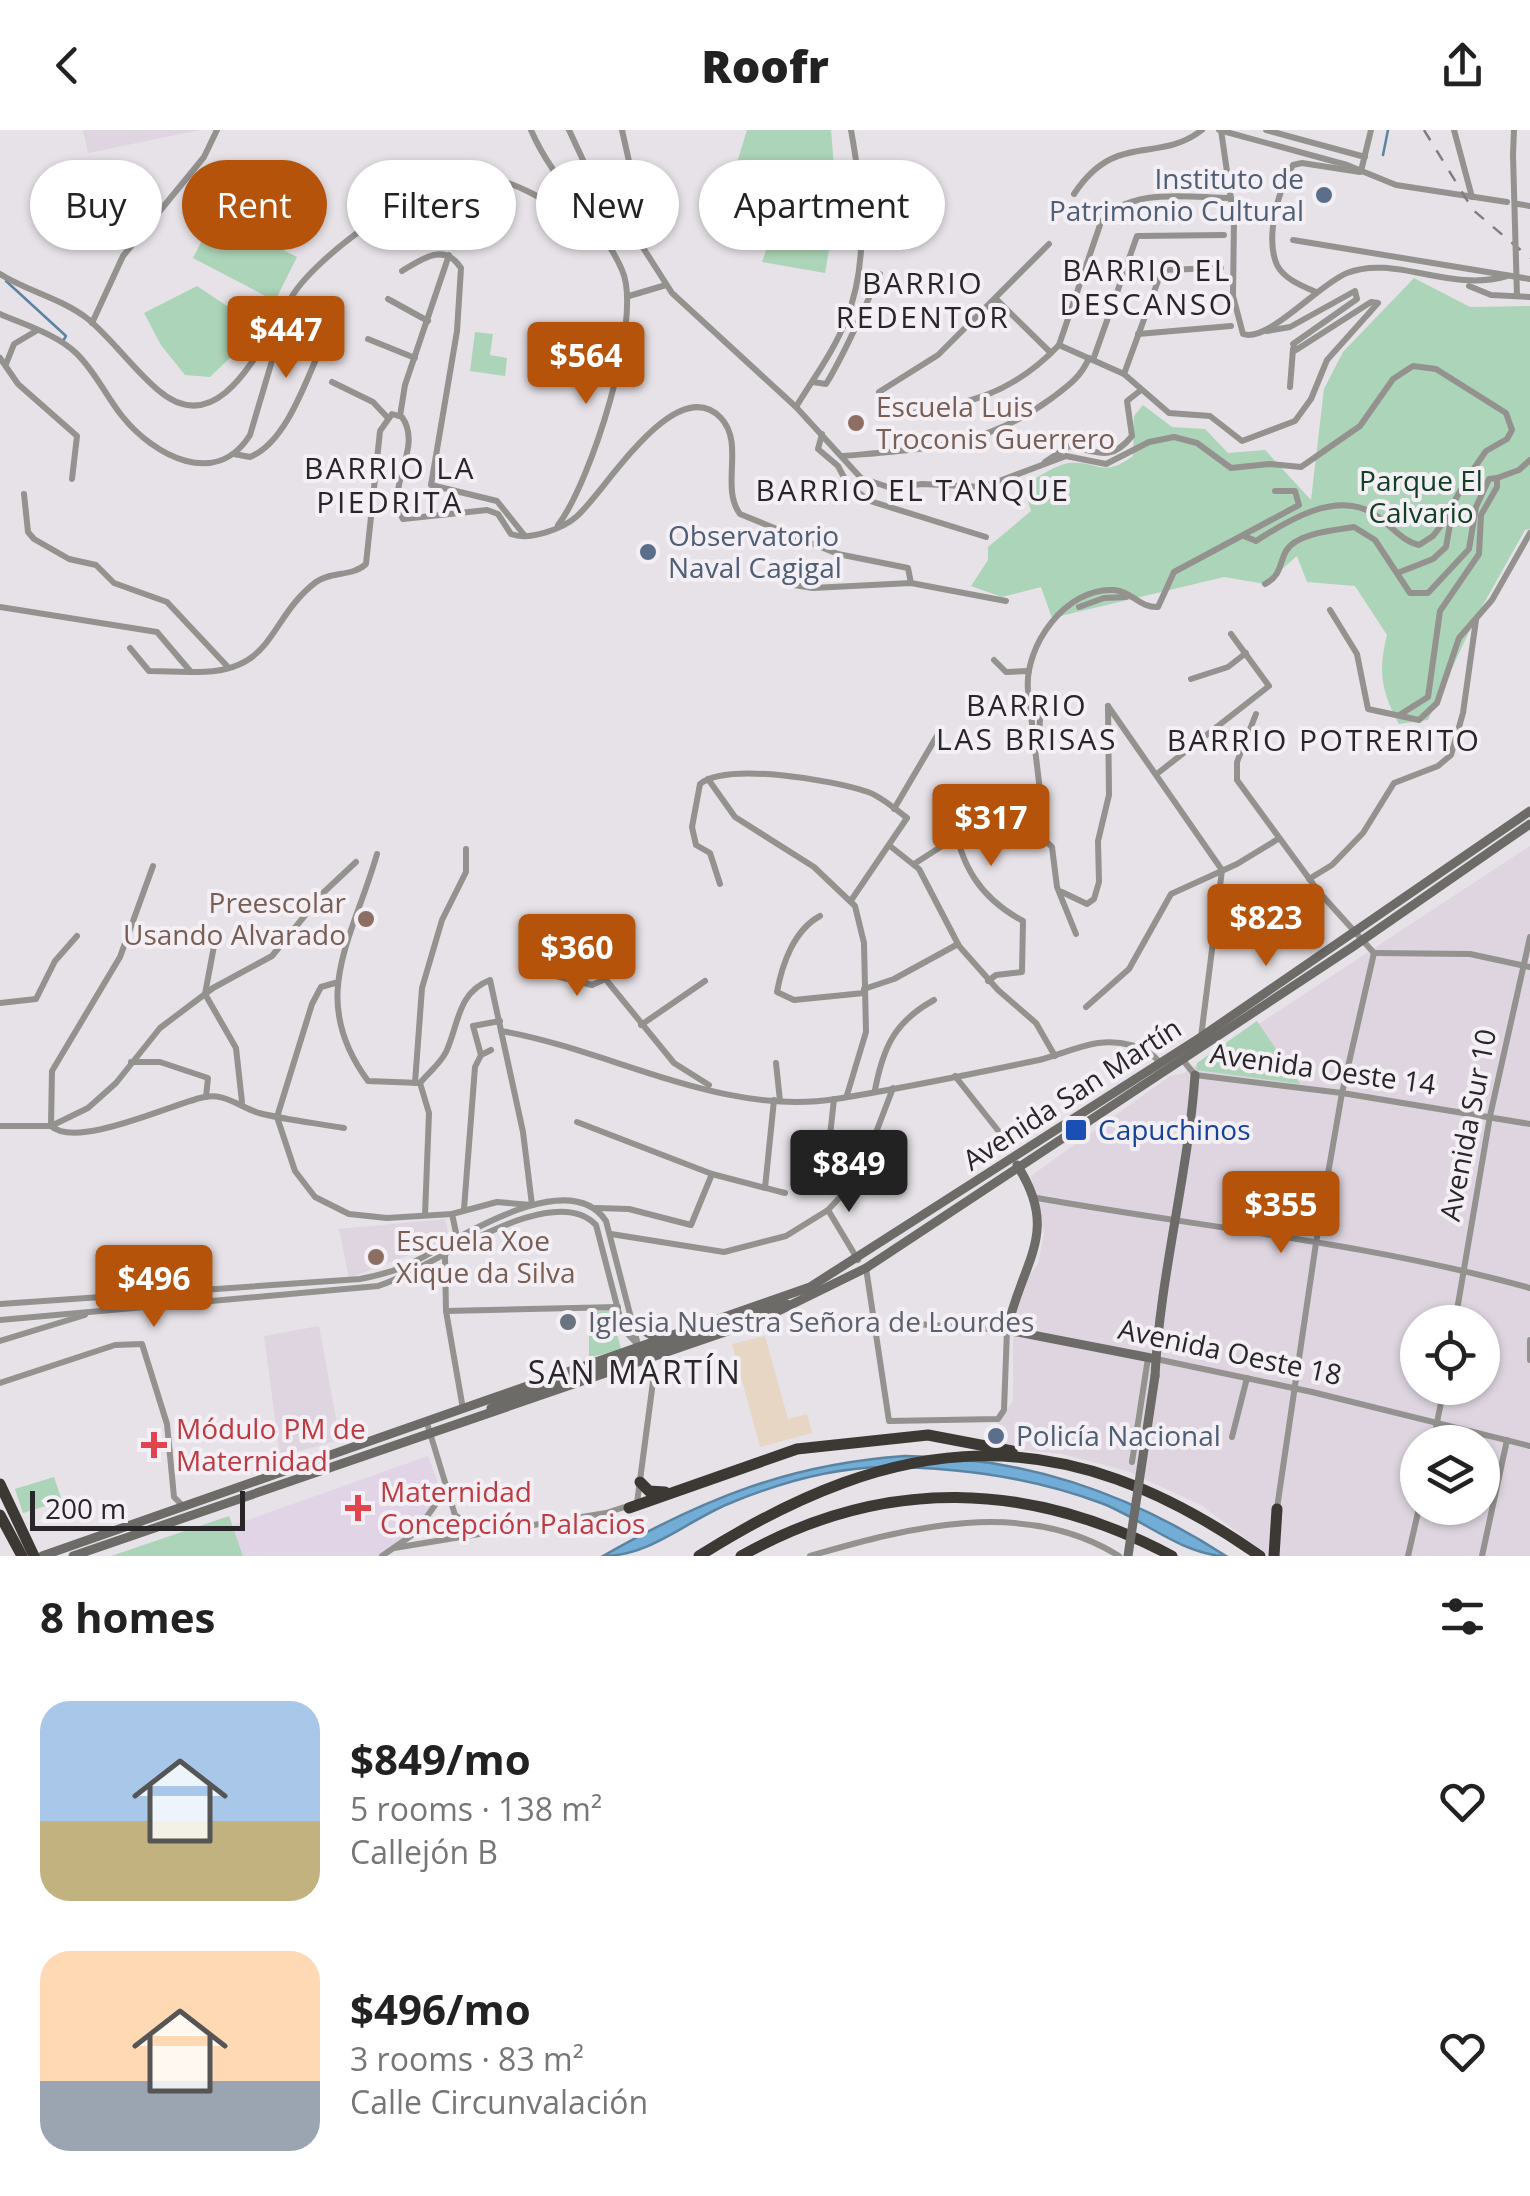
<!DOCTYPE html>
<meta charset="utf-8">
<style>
:root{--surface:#fff;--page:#f2f2f2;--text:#222;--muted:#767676;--accent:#b45309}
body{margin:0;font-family:"Open Sans",sans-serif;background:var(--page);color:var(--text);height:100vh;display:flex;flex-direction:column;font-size:38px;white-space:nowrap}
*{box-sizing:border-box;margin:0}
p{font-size:32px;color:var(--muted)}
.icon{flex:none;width:55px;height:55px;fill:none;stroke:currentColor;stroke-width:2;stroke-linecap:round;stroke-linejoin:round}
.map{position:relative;height:1426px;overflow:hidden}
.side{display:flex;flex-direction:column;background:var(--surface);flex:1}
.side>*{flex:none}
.hud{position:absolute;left:30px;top:30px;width:1000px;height:90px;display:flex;gap:20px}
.fabs{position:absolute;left:1400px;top:1175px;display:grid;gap:20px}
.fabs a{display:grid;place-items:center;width:100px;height:100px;border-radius:50%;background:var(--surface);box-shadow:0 2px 8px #0004;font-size:50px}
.scale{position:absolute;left:30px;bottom:25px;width:215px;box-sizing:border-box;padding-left:10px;border:5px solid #282628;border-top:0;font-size:28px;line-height:35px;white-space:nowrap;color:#282628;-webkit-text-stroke:8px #f3eff4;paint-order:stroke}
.price{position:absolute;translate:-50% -85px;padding:0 22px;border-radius:10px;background:var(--accent);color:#fff;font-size:32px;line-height:65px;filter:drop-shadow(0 2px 5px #0008)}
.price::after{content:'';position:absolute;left:50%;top:60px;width:30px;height:22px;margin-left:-15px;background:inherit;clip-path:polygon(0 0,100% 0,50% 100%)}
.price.active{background:#222;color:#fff}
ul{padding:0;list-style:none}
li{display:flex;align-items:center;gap:30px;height:250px;padding:0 40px}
li span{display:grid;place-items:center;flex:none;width:280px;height:200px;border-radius:30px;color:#555}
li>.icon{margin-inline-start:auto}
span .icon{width:120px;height:120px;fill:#fffc;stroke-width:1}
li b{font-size:42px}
h2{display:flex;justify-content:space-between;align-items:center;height:120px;padding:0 40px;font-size:42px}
.pill{padding:0 35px;border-radius:45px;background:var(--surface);box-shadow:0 2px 8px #0004;font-size:35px;line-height:90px}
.pill.active{background:var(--accent);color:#fff}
header{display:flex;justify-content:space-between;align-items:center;height:130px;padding:0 40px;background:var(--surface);font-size:45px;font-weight:800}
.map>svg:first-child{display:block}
</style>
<header><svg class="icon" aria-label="back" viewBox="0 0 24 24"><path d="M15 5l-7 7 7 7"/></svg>Roofr<svg class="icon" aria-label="share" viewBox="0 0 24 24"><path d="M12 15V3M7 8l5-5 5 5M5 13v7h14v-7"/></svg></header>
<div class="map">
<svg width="1530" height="1426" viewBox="0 0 1530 1426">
<rect width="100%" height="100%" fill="#e6e2e7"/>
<g fill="#ded5e0" fill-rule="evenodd">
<path d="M83 0H200L88 23Z"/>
<path d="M1530 716V1426H1269L1201 1375 1127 1341 1062 1324 995 1317V1296L1013 1271V1195L1019 1159 1038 1134 1044 1104 1031 1046 1170 946 1184 943ZM1418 1192H1482V1258H1418ZM1418 1312H1482V1378H1418Z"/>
<path d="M445 1089 449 1107 438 1114 349 1148 339 1099Z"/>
<path d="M319 1196 340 1310 280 1326 264 1206Z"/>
</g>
<path fill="#e8d6c5" d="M765 1206 788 1289 807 1284 812 1303 760 1317 732 1214Z"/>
<path fill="#e2d4e7" d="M428 1326 440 1358 432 1384 384 1426H243L231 1396Z"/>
<g fill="#acd4b8">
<path d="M747 0H831L837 73 742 66 736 36Z"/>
<path d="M802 77 836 79 825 143 762 132 777 89 786 79Z"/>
<path d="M215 85 297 127 275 171 193 128Z"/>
<path d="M1414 148 1470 177 1530 176V399L1525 400 1474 491 1428 590 1399 594C1381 562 1378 540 1387 505L1355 456 1307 452 1297 426 1265 454 1224 447 1052 488 1041 457 1002 467 971 456 988 430V417L1031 381 1023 355C1036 349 1055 335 1069 333 1098 330 1102 349 1133 326L1134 286 1143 275 1172 297 1205 299 1228 323 1265 320 1311 370 1324 259 1343 222Z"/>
<path d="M197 156 254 194 234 224 210 247 185 245 161 215 144 183Z"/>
<path d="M475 202 493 204 490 225 507 228 505 246 470 241Z"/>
<path d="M1257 891 1300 954 1196 940 1197 933Z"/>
<path d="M611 1180 621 1219 589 1228V1181Z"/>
<path d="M54 1347 62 1371 23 1383 15 1359Z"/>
<path d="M229 1386 243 1426H111Z"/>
</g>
<path fill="#71add7" stroke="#5b84a2" stroke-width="2.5" d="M905 1326C1024 1327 1127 1362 1226 1426 1184 1426 1141 1388 1101 1373 1031 1347 958 1337 883 1337 831 1338 776 1354 728 1374 685 1392 650 1426 603 1426 703 1369 789 1334 905 1326Z"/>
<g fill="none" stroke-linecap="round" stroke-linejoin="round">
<g stroke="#5b84a2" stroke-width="2.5">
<path d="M1383 25 1388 0"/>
<path d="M6 151 66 206 63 211"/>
</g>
<g stroke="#93928f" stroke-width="6">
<path d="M531 0C555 56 601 91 622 140 644 188 590 354 558 395"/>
<path d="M569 0 617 103"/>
<path d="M622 0 635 58 633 102"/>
<path d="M1219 0 1347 35 1396 55 1507 72"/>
<path d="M1221 0 1234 90 1233 166 1243 204C1268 213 1319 154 1347 143 1395 124 1449 163 1507 146"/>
<path d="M1266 0 1365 27"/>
<path d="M1454 0 1472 67"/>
<path d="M1513 25 1514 0"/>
<path d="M1361 41 1371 0"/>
<path d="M1074 64C1116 0 1157 35 1202 0"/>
<path d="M1518 74 1530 76"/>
<path d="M633 102 672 163 796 277 861 348 891 358 922 354 983 357 1066 326 1106 334 1149 312 1174 307 1197 313 1231 338 1269 334 1301 337 1360 296 1393 249 1413 236 1436 239 1506 283 1512 300 1507 309 1486 321 1468 347 1454 372 1446 417 1433 429 1400 442"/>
<path d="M1293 110 1530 149"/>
<path d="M604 111 633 102"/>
<path d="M1049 114 938 225 879 262 891 287C959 275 1008 269 1059 215L1101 92C1130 56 1189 68 1231 68"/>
<path d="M402 141C422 129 444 112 461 138L457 201 431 355 497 371 525 406"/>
<path d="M0 144C29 162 61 168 88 189 114 211 133 239 158 260 218 312 258 221 284 180"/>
<path d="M1469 156 1491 165 1530 167"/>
<path d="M1316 162C1302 156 1284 149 1277 135 1265 108 1278 60 1293 35L1302 33 1360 42"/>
<path d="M629 166 666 155"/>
<path d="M388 169 428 191"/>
<path d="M996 169 1051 223"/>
<path d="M0 184C25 195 56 204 76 223 95 241 106 266 122 286 154 326 216 359 250 305L290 170C311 128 431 42 479 46 521 50 562 82 597 103"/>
<path d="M92 193 123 126 204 27 217 0"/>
<path d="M1138 204 1231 196"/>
<path d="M368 209 415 228"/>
<path d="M1059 215 1124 244 1169 283 1210 286 1242 311 1295 291 1311 269 1327 230 1378 173 1371 172 1296 220 1293 214 1357 169 1355 161 1290 197 1267 201"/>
<path d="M0 228 18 254 77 306 72 349"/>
<path d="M1093 230 1137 106 1224 105"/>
<path d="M6 234 14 214 36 201"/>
<path d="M1124 244 1162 140 1221 138"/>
<path d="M332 252 373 272 387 287"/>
<path d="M813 252 826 254C848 218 862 182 880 144"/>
<path d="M1290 257 1293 219"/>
<path d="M796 277C813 249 834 221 846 190 870 131 862 61 851 0"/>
<path d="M400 286 405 255 449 125"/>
<path d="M822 304 818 319 838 336 848 355 870 371 986 407"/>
<path d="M234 324 250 327C294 309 312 226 336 187"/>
<path d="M843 326C924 319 984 318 1052 268 1068 256 1081 247 1089 228"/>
<path d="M1045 332 1069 316C1097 321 1110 333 1132 306L1127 271 1141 260"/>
<path d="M1497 348 1519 340 1530 330"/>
<path d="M24 364 28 402 34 409 69 429 96 435 114 453 167 472 227 536"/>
<path d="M1244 406 1256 411C1287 391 1336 360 1374 384 1390 394 1401 411 1419 415L1433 406 1453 380"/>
<path d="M787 454 813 458 911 453 1006 471"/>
<path d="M1265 454C1281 446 1279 434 1286 421 1296 403 1335 400 1354 397L1375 410 1410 463H1428L1469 419 1476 377 1489 349 1497 348V357L1481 385 1479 424 1440 481 1428 567 1401 584"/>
<path d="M0 477 157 502 191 542C276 545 266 490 316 452 331 441 352 447 366 434L380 301 392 284 402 287C424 318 383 358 403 389L487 380 498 384 511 404C529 411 562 399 576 387 603 365 675 240 721 288 745 314 720 357 740 384L838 424 908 438 911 453"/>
<path d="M1079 477 1104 468 1126 467"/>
<path d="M1330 480 1357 524 1368 579 1419 590 1437 573 1459 508 1492 470 1530 403"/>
<path d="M130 518 149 541 191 542"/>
<path d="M994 530 1006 542 1029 541"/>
<path d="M1191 549 1228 537 1246 523"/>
<path d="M1108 576 1222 740 1201 907"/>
<path d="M1256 584 1237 632V650L1319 762 1374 823"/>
<path d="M1038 615 1041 577"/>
<path d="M1158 643 1269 556 1231 504"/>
<path d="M708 649 735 687 814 737 855 776 864 813 866 902 847 965"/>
<path d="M894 679 941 599"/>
<path d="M953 689C961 736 980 768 1023 791L1022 842 996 845 988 851"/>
<path d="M890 716 919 739 959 816 998 860 1036 893 1055 926"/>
<path d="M377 724C352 811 307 868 368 951L420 953"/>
<path d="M914 734 953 709V702"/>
<path d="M1309 749 1332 735 1363 703 1394 653 1438 636 1451 625 1463 583 1476 490"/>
<path d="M720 754 710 723 696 715 692 697 700 654C727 632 834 650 868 662 882 667 895 679 907 688L852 769"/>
<path d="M1062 762 1087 774 1094 769 1099 752 1098 711 1109 665 1108 576"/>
<path d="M820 786C794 800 782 834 777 862L794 870 864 863"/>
<path d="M1076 804 1057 757 1052 717 1046 711 1028 560C1024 516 1066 457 1114 460 1131 461 1140 478 1158 477L1174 442 1299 375 1295 361H1275"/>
<path d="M214 816 205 864 236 918 242 972"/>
<path d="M1374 823 1470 824 1530 837"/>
<path d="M594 835 674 933 709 955"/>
<path d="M548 844 592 855 603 850"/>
<path d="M335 853 321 857 312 874 277 987 295 1041 315 1067 349 1084 387 1088 452 1084 497 1072 532 1075 523 1002 490 850C457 863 459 894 446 922 440 934 429 942 420 953"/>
<path d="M864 859 894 849 958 814"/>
<path d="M0 873 36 869 55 831 77 806"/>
<path d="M1086 877 1129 839 1171 764 1237 734 1278 709"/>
<path d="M641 895 705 851"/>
<path d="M501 901C611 920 722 987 836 969 904 958 972 944 1039 930 1059 925 1078 916 1098 913 1119 910 1148 916 1160 933"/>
<path d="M481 925 473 896 500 891"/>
<path d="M1182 929 1195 945 1342 963 1530 994"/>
<path d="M131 932H160L208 948 206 967"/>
<path d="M776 933 780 971"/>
<path d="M955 946 1000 1003"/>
<path d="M415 953 422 858 442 790 466 742V719"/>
<path d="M420 953 429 983 425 1085"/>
<path d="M875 960C883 918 894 892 934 870"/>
<path d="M577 992 712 1044 785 1063"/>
<path d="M0 996H51L88 978 116 953 160 898 213 858 272 826 324 762 356 732"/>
<path d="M51 996C76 1019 168 976 200 968 224 961 239 977 259 983 286 990 316 993 344 998"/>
<path d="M51 996 52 941 120 827 153 736"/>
<path d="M765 1058 774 970"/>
<path d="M824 1061 834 969"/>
<path d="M1037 1068C1201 1097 1369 1113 1530 1158"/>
<path d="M596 1078 629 1079 691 1095 712 1044"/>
<path d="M464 1079 475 937 481 925 491 920"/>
<path d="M828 1080 858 1130"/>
<path d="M452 1084 458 1112"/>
<path d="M611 1104 724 1122 786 1106 828 1080 859 1047 893 958"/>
<path d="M445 1126 446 1181 463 1279"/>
<path d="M866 1138 889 1291 998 1289 1004 1280 1007 1200 916 1194"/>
<path d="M0 1174 360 1149C376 1146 391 1142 406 1136 448 1116 567 1032 606 1091L638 1215"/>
<path d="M446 1181 618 1177"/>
<path d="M0 1190 378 1156C427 1142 551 1047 596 1095L623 1199 640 1217"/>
<path d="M1455 1192 1490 986 1530 807"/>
<path d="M1530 1210V1230"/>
<path d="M0 1211 85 1185"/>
<path d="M1156 1229 1312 1262 1530 1316"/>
<path d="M0 1253 115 1215 142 1214 167 1294 174 1367 184 1377"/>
<path d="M427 1293 455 1385 475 1400"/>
<path d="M1232 1307 1247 1248"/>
<path d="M1433 1312 1444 1258"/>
<path d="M1132 1332 1148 1228"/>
<path d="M1277 1378 1316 1113 1342 963 1374 823"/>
<path d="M394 1418 606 1383 637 1373 654 1244 649 1225"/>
<path d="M382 1426 415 1403 446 1360"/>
<path d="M810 1426C909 1397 1025 1367 1119 1426"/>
<path d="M1408 1426 1419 1378"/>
<path d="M1482 1426 1507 1310"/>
</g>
<g stroke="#6d6b68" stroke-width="9">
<path d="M1017 1035C1061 1103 1022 1131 1007 1200L1156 1229"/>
<path d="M757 1184 787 1174"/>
<path d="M629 1192 656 1208"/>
<path d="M1155 1246C1160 1144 1188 1046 1195 945"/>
<path d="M491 1278 516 1267"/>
<path d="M42 1426 810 1157 1201 907 1530 681"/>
<path d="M73 1426 760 1190 866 1138 1351 818 1530 694"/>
</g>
<g stroke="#3c3934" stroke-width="11">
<path d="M640 1352 649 1361 665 1362"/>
<path d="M629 1378 797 1319 928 1305 1012 1321"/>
<path d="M0 1385 22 1426"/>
<path d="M699 1426C900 1299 1061 1286 1260 1426"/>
<path d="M741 1426C883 1346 1029 1350 1172 1426"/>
<path d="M1274 1426 1277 1379"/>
</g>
<path stroke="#807d80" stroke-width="2.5" stroke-dasharray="12 12" stroke-linecap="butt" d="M1424 0 1473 80 1530 128"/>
<path stroke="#93928f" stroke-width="6" d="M1513 25 1517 166"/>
<g stroke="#6d6b68" stroke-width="9">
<path d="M516 1267 757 1184"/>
<path d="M1128 1426 1155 1246"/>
</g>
<path stroke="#3c3934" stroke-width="11" d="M0 1354 34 1426"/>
</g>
<g fill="#5c6f8a" stroke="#f3eff4" stroke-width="4">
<circle cx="1324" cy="65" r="10"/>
<circle cx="648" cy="422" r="10"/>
<circle cx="996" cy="1306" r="10"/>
</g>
<g fill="#8d6e63" stroke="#f3eff4" stroke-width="4">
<circle cx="856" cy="293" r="10"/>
<circle cx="366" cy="789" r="10"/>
<circle cx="376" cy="1127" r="10"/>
</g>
<rect fill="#1a4fb4" stroke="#f3eff4" stroke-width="4" x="1064" y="988" width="24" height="24" rx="5"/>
<circle fill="#6b7280" stroke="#f3eff4" stroke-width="4" cx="568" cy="1192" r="10"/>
<g fill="#e0444e" stroke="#f3eff4" stroke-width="4">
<path d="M149 1300h10v10h10v10h-10v10h-10v-10h-10v-10h10z"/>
<path d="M353 1363h10v10h10v10h-10v10h-10v-10h-10v-10h10z"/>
</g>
<g text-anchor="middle" stroke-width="8" stroke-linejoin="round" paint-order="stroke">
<g font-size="28" fill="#4e5e75" stroke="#f3eff4" text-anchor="start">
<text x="1304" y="59" text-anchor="end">Instituto de<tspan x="1304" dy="32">Patrimonio Cultural</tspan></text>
<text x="668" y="416">Observatorio<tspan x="668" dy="32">Naval Cagigal</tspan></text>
<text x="1016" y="1316">Policía Nacional</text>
</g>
<g font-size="28" fill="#785e54" stroke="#f3eff4" text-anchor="start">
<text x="876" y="287">Escuela Luis<tspan x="876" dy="32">Troconis Guerrero</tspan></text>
<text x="346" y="783" text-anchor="end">Preescolar<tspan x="346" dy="32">Usando Alvarado</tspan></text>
<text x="396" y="1121">Escuela Xoe<tspan x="396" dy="32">Xique da Silva</tspan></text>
</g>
<g font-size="28" fill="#104125" stroke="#f3eff4">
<text x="1421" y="361">Parque El<tspan x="1421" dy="32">Calvario</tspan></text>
</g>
<g font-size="28" fill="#282628" stroke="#f3eff4">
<text transform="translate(1323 939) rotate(8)" y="10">Avenida Oeste 14</text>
<text transform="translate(1072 964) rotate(-33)" y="10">Avenida San Martín</text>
<text transform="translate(1468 995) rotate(-79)" y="10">Avenida Sur 10</text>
<text transform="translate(1230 1222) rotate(12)" y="10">Avenida Oeste 18</text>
</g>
<g font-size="28" fill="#164399" stroke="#f3eff4" text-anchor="start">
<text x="1098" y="1010">Capuchinos</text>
</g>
<g font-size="28" fill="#5b616d" stroke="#f3eff4" text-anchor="start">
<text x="588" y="1202">Iglesia Nuestra Señora de Lourdes</text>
</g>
<g font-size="28" fill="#be3a42" stroke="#f3eff4" text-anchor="start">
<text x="176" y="1309">Módulo PM de<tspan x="176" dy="32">Maternidad</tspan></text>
<text x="380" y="1372">Maternidad<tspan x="380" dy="32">Concepción Palacios</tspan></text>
</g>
<g font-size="30" letter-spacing="2.5" fill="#282628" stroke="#f3eff4">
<text x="1147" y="151">BARRIO EL<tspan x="1147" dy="34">DESCANSO</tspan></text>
<text x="923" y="164">BARRIO<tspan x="923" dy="34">REDENTOR</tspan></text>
<text x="390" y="349">BARRIO LA<tspan x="390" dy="34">PIEDRITA</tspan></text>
<text x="913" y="371">BARRIO EL TANQUE</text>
<text x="1027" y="586">BARRIO<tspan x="1027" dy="34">LAS BRISAS</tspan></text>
<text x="1324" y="621">BARRIO POTRERITO</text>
</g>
<g font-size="32" letter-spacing="2.5" fill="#282628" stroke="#f3eff4">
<text x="635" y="1254">SAN MARTÍN</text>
</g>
</g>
</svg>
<div class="fabs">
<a><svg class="icon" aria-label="locate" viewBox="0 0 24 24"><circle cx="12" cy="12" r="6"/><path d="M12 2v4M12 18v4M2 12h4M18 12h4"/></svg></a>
<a><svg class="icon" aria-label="layers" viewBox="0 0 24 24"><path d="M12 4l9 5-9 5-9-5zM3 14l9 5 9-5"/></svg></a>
</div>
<div class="scale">200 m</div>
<b class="price" style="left:286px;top:251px">$447</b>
<b class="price" style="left:586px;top:277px">$564</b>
<b class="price" style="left:991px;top:739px">$317</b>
<b class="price" style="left:1266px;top:839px">$823</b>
<b class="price" style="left:577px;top:869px">$360</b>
<b class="price active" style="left:849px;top:1085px">$849</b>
<b class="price" style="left:1281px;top:1126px">$355</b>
<b class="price" style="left:154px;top:1200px">$496</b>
<div class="hud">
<a class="pill">Buy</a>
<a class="pill active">Rent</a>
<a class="pill">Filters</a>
<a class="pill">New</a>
<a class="pill">Apartment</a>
</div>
</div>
<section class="side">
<h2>8 homes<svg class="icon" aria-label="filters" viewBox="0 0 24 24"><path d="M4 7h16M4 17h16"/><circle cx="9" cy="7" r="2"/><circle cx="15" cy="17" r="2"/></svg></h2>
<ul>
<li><span style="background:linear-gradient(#a9c7e8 60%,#c2b280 0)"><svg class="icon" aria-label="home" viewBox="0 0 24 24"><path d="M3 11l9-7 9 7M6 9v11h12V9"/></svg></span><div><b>$849/mo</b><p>5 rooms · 138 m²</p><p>Callejón B</p></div><svg class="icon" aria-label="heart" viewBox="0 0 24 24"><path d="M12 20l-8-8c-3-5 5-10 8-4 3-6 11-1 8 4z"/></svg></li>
<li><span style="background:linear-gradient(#ffd9b3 65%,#9aa5b1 0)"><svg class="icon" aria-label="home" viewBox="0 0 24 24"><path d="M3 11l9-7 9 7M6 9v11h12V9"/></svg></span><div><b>$496/mo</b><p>3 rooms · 83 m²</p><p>Calle Circunvalación</p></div><svg class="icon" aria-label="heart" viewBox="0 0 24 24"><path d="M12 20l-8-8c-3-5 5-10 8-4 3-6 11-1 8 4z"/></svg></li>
</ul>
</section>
